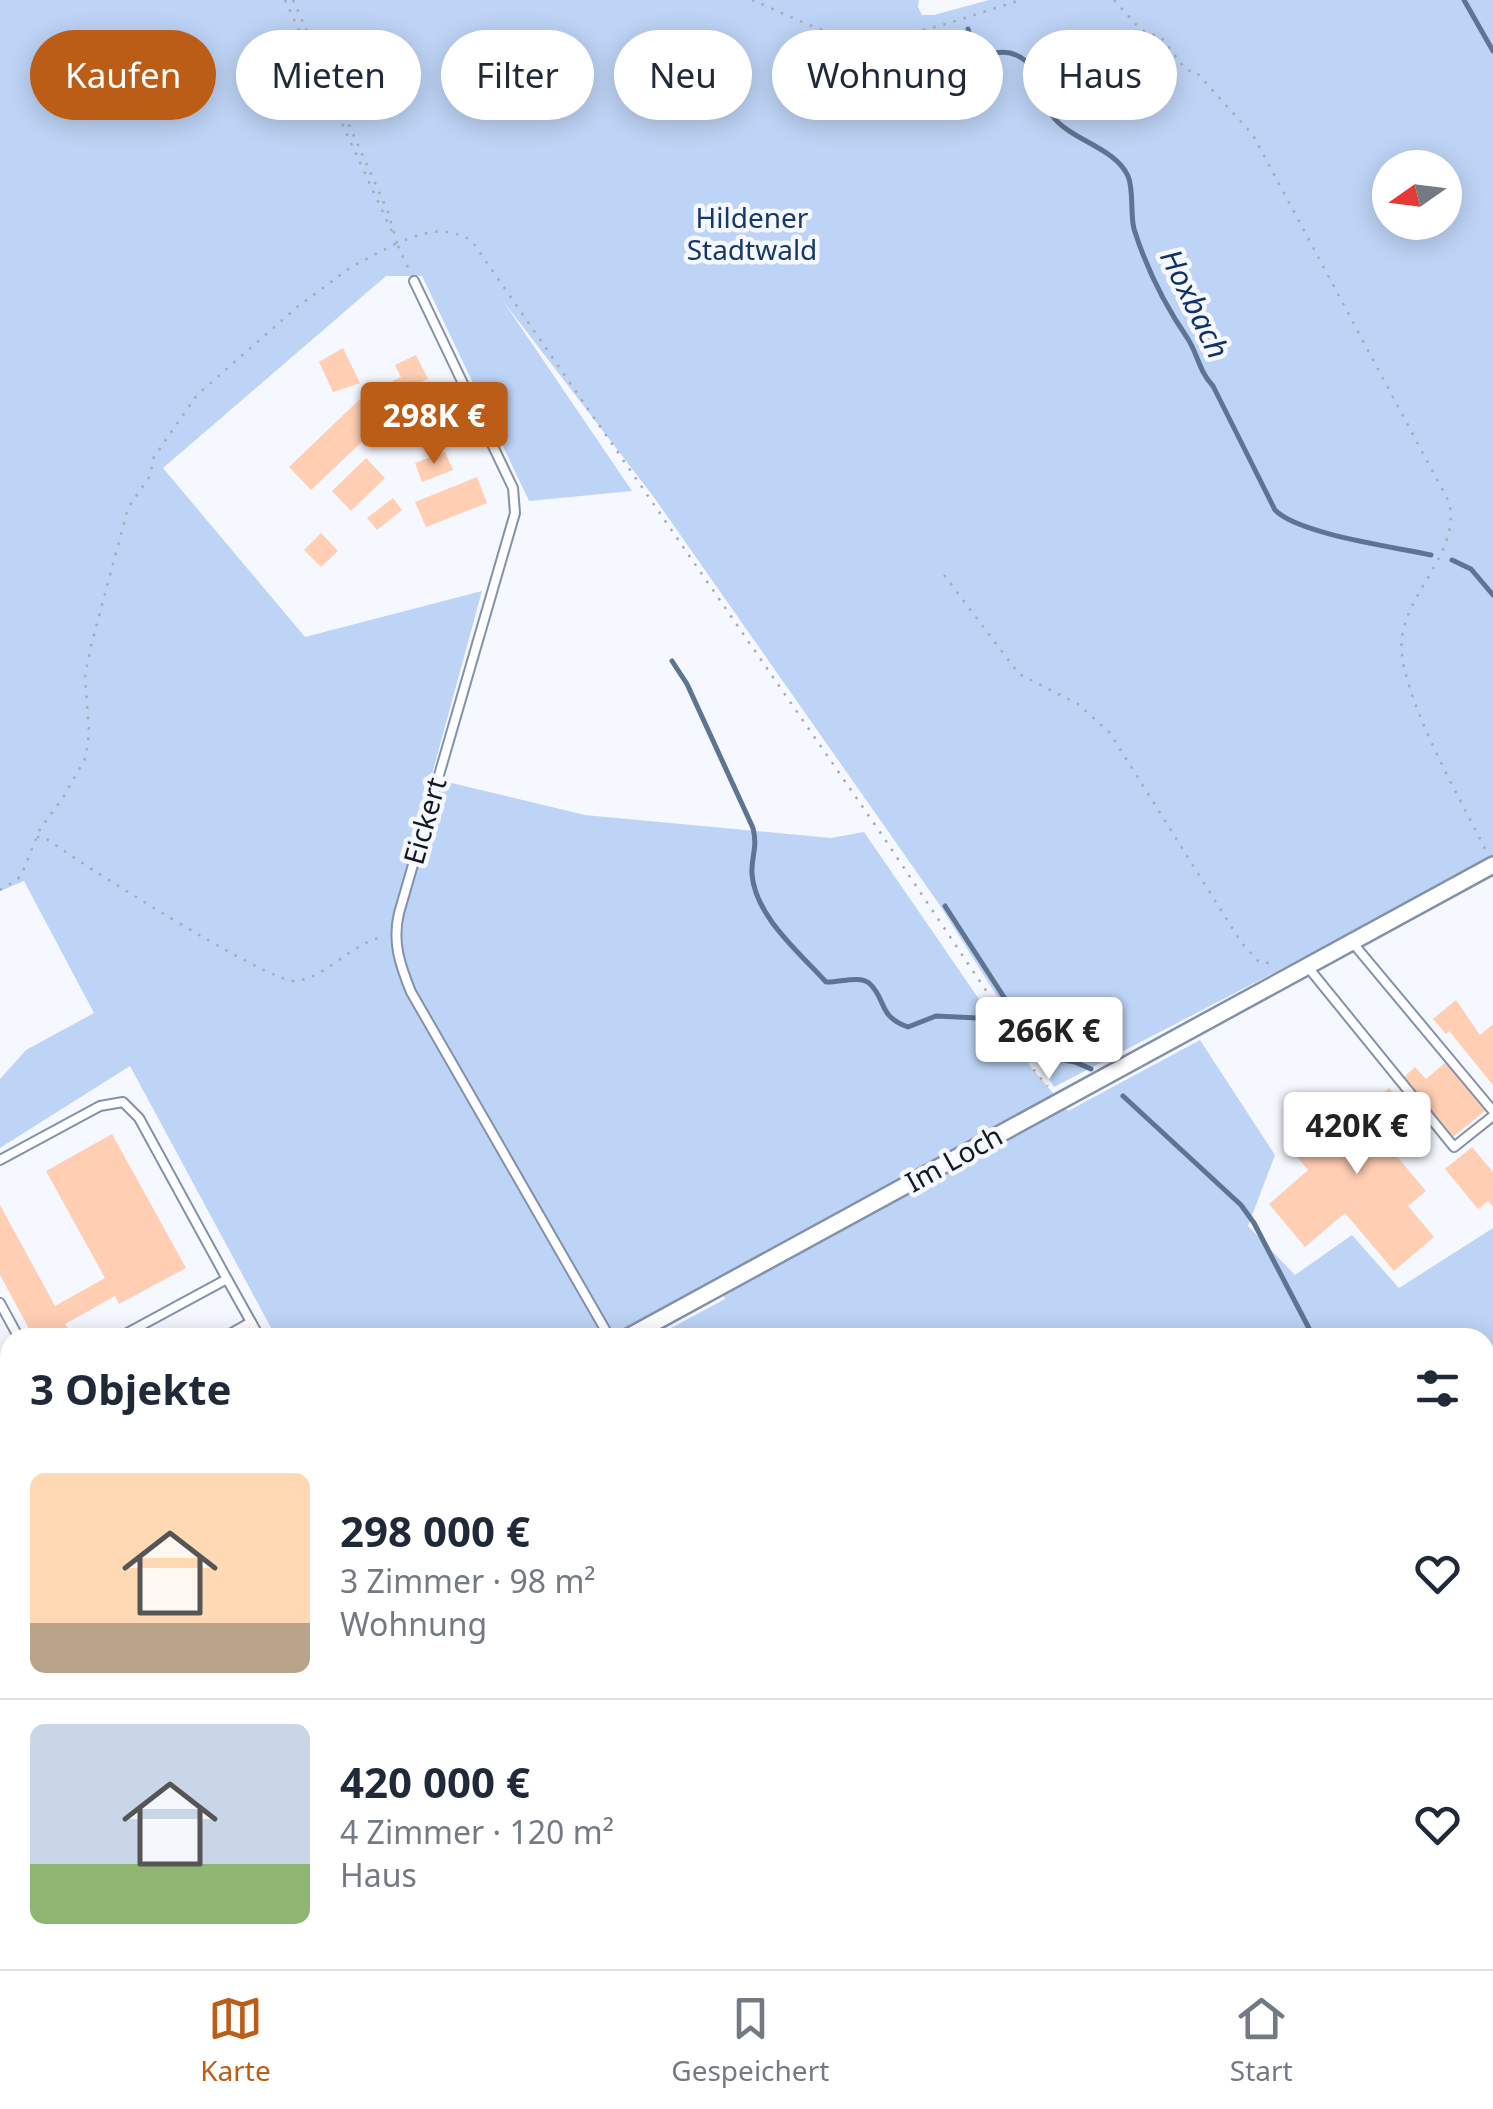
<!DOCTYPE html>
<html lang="de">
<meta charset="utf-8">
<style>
:root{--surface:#fff;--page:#f2f2f3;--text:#1f2937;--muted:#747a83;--line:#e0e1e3;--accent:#bc5d17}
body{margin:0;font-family:"Noto Sans",sans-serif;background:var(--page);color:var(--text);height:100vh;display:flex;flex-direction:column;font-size:38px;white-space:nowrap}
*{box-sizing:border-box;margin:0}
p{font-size:32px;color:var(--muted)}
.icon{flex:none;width:55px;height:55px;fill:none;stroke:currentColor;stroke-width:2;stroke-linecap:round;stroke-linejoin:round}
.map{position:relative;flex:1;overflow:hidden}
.side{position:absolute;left:0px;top:1328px;width:1495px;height:642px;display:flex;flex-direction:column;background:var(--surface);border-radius:30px 30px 0 0;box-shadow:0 5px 25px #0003}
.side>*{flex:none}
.top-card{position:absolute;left:30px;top:30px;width:1435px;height:90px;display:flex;gap:20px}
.needle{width:65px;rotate:256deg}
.tools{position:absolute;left:1372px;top:150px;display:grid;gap:20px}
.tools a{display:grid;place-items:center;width:90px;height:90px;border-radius:50%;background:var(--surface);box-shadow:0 5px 25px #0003;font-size:50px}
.price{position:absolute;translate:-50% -85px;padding:0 22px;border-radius:10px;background:#fff;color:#222;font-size:32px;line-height:65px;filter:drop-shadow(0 2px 5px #0008)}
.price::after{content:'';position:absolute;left:50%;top:60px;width:30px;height:22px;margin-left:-15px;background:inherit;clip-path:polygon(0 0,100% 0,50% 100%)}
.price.on{background:var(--accent);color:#fff}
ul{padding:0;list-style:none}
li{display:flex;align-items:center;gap:30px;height:250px;padding:0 30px}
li+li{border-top:2px solid var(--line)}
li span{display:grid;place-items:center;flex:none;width:280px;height:200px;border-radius:15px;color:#555}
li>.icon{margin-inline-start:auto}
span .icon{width:120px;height:120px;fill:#fffc;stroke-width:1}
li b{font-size:42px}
h2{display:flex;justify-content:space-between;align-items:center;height:120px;padding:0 30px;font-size:42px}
.chip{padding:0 35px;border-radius:45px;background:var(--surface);box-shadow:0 5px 25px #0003;font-size:35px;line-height:90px}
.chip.on{background:var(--accent);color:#fff}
.tabs{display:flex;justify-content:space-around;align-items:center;height:140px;border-top:2px solid var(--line);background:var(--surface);font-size:28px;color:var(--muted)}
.tabs a{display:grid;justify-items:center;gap:5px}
.tabs .on{color:var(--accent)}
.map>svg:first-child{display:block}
</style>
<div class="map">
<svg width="1493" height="1969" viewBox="0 0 1493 1969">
<rect width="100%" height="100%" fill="#f5f8fe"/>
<g fill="#bed4f6" fill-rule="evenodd">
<path d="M0 0H919L918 7 922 15H934L989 0H1493V859L1054 1087 939 904 653 496 503 301 632 491 529 501 422 276H386L163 468 305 637 482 591 431 778 585 815 831 838 864 832 1001 1031 1068 1111 1200 1040 1275 1155 1248 1226 1295 1275 1352 1235 1399 1288 1493 1228V1362L1485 1367V1338L654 1337 725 1299 717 1281 611 1337H276L130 1066 0 1148V1079L26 1050 94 1013 24 881 0 891ZM1390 168H1445V222H1390Z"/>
<path d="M1493 1499V1910L1486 1917 1485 1504Z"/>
<path d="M0 1697 10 1698V1960H167L164 1969H0Z"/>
<path d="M858 1960H1288L1281 1969H871Z"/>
</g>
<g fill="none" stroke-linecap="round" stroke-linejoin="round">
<g stroke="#5f7392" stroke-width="5">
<path d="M1464 0 1493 51"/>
<path d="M968 29 974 52 979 58C991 54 1004 49 1016 55 1042 65 1039 100 1055 119 1074 141 1115 148 1128 176 1134 190 1130 213 1134 229 1146 267 1166 307 1188 339 1198 355 1199 371 1213 386L1275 510C1298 534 1395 547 1431 555"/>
<path d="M1452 560 1471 569 1493 595"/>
<path d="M672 661 687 684 753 828C758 848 751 856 752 874 755 916 799 952 826 982 838 983 859 975 869 983 887 999 877 1016 908 1027L936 1016 998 1019"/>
<path d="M945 906 1042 1056 1075 1062 1091 1069"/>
<path d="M1123 1096 1241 1205 1254 1223 1314 1338"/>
<path d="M1485 1561 1493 1556"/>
</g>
</g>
<g fill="#ffceb3">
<path d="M343 348 360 383 333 392 319 362Z"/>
<path d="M416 355 428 379 409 388 411 392 375 409 379 418 370 422 365 429 370 434 311 490 289 467 359 400 394 384 393 381 401 377 395 365Z"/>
<path d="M445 452 453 470 422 482 415 463Z"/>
<path d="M366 458 385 478 351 511 332 491Z"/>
<path d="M477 477 487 503 426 527 415 502Z"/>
<path d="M393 498 402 510 377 530 367 518Z"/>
<path d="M321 533 338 551 321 567 304 550Z"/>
<path d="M1456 1000 1480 1035 1493 1024V1085L1449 1031 1446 1034 1433 1019Z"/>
<path d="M1446 1062 1486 1110 1453 1137 1403 1078 1415 1067 1426 1079Z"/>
<path d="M1389 1088 1423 1128 1394 1153 1426 1191 1408 1206 1434 1237 1394 1271 1345 1213 1305 1247 1269 1204 1308 1170 1284 1141 1341 1092 1360 1113Z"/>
<path d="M112 1134 186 1268 119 1304 115 1296 65 1324 70 1331 58 1338H34L0 1275V1205L55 1306 105 1278 46 1171Z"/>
<path d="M1472 1147 1493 1172V1207L1488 1201 1478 1209 1445 1169Z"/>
<path d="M0 1354 10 1372V1402L0 1408Z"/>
</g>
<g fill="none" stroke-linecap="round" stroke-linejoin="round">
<g stroke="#8392aa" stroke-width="12">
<g id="lane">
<path d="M414 281 513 488 515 513 399 913C392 942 400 965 411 992L610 1338"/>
<path d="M1352 942 1493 1111"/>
<path d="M1307 966 1454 1147 1493 1116"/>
<path d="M0 1160 100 1106 123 1102 139 1118 227 1279"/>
<path d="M0 1303 19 1338"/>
<path d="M118 1338 227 1279 260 1338"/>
<path d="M223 1338 251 1322"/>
</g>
</g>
<g stroke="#8392aa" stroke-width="20">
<g id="street">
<path d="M626 1338 1493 865"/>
<path d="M0 1597 10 1598"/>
</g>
</g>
<g stroke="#8392aa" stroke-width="25">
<g id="secondary">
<path d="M0 1671H10"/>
<path d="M1485 1934 1493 1930"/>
<path d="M1485 1950 1493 1954"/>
<path d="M802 1960 817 1969"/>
<path d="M1453 1960 1469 1969"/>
<path d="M1310 1969 1317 1960"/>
</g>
</g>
<g stroke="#8392aa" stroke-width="32">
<g id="highway">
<path d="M1485 1397 1493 1392"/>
<path d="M1485 1450 1493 1445"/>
<path d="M458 1969 484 1960"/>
<path d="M568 1969 582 1960"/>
<path d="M615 1969 628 1960"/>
<path d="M696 1969 710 1960"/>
<path d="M741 1969 754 1960"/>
</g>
</g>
<g stroke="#a7aab1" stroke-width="2.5" stroke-dasharray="2.5 8" stroke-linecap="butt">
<path d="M285 0 393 234"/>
<path d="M293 0 388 212 397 243C426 232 444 225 472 241L882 835 987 992 1036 1073 1048 1086"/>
<path d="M752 0C782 12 815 31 847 36 903 44 967 16 1021 0"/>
<path d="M1114 0 1141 30 1162 38 1186 70 1196 72 1253 135 1449 502C1461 551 1408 590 1402 637 1395 688 1462 801 1486 851"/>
<path d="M398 246 409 270"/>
<path d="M944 575 1019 674 1078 704 1110 733 1241 942 1259 962 1277 964"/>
<path d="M37 837H44C76 861 267 982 295 981 325 979 351 943 383 937"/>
<path d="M0 890 18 879 23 871 40 829 64 796 86 757 89 732 85 675 91 646 128 508 150 476 154 457 197 395 296 308 351 267 397 243"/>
</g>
<use href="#lane" stroke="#fff" stroke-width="8"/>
<use href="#street" stroke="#fff" stroke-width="15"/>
<use href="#secondary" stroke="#fff" stroke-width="20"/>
<use href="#highway" stroke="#fff" stroke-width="28"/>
</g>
<g text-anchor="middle" stroke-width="9" stroke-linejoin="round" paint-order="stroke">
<g font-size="28" fill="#163769" stroke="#f5f8fe">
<text x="752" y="228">Hildener<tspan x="752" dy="32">Stadtwald</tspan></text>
</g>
<g font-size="28" fill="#131821" stroke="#f5f8fe">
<text transform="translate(425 821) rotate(-74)" y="10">Eickert</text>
<text transform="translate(954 1159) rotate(-29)" y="10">Im Loch</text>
</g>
<g font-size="30" font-style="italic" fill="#123265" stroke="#f5f8fe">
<text transform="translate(1194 304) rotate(64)" y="10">Hoxbach</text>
</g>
</g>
</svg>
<div class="tools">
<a><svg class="needle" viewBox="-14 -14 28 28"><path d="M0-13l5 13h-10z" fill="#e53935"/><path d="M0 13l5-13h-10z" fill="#747a83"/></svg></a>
</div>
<b class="price on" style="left:434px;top:467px">298K €</b>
<b class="price" style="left:1049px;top:1082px">266K €</b>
<b class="price" style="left:1357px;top:1177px">420K €</b>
<div class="top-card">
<a class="chip on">Kaufen</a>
<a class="chip">Mieten</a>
<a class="chip">Filter</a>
<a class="chip">Neu</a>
<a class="chip">Wohnung</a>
<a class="chip">Haus</a>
</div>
<section class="side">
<h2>3 Objekte<svg class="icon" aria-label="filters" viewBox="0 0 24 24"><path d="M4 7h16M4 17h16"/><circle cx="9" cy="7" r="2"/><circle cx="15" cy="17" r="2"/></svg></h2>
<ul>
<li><span style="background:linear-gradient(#ffd9b3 75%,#b9a48a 0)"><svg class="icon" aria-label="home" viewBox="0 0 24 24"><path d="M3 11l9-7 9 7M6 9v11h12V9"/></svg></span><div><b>298 000 €</b><p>3 Zimmer · 98 m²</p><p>Wohnung</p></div><svg class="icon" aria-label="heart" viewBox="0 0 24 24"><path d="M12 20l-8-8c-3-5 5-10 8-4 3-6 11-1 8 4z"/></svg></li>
<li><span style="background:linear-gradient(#c9d6e8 70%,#8fb573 0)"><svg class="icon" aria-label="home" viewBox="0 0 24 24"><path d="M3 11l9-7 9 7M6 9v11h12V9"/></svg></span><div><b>420 000 €</b><p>4 Zimmer · 120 m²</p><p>Haus</p></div><svg class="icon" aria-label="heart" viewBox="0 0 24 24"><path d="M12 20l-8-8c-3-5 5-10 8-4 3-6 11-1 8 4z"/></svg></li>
</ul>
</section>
</div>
<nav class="tabs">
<a class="on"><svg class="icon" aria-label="map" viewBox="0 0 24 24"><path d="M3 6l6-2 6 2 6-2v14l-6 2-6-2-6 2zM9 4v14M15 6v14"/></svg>Karte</a>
<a><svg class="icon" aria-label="saved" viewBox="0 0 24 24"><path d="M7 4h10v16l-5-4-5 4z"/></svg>Gespeichert</a>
<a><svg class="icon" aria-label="home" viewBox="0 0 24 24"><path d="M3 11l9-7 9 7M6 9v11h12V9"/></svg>Start</a>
</nav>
